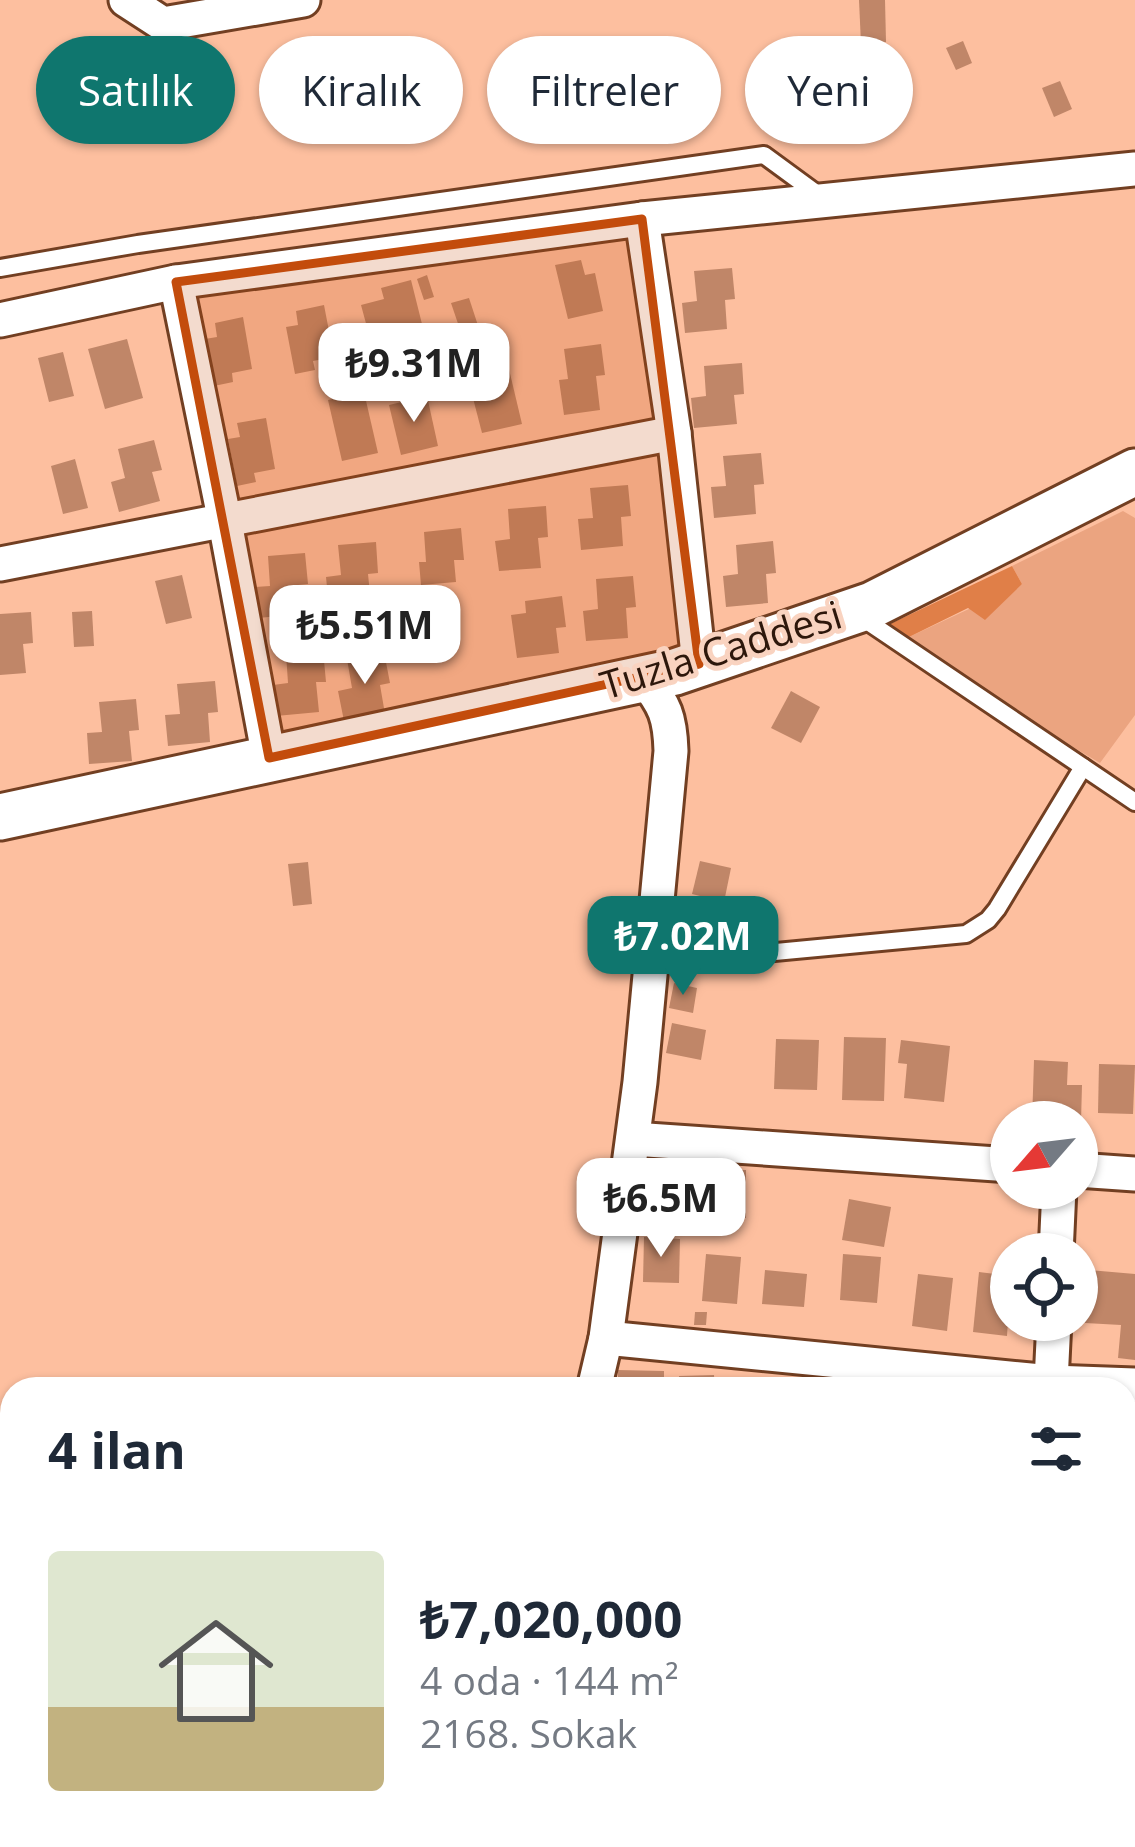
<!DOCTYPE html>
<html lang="tr">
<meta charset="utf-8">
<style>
:root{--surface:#fff;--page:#f6f6f7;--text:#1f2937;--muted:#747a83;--line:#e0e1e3;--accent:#0f766e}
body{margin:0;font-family:"Open Sans",sans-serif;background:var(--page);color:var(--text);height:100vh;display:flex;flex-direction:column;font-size:45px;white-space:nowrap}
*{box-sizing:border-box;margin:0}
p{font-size:39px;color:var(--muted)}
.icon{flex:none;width:66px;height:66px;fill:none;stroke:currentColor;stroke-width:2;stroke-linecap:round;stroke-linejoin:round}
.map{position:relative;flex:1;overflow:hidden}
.sheet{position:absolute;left:0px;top:1377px;width:1137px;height:471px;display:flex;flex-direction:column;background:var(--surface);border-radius:36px 36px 0 0;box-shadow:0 3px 9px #0004}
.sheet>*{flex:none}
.banner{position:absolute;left:36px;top:36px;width:1065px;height:108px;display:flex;gap:24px}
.needle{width:78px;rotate:242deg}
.tools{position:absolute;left:990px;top:1101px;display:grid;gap:24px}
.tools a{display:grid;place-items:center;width:108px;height:108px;border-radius:50%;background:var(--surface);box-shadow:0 3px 9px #0004;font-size:60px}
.price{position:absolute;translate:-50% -102px;padding:0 27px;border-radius:24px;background:#fff;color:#222;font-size:39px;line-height:78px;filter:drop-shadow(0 3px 6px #0008)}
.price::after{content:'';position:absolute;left:50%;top:72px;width:36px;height:27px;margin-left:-18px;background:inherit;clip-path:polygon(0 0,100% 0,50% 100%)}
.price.active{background:var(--accent);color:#fff}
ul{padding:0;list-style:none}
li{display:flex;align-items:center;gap:36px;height:300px;padding:0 48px}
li+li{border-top:3px solid var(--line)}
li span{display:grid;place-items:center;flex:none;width:336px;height:240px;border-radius:12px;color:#555}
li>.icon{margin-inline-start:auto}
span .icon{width:144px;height:144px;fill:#fffc;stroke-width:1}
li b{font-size:51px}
h2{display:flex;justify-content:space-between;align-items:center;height:144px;padding:0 48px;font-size:51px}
.chip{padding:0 42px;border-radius:54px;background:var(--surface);box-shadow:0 3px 9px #0004;font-size:42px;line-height:108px}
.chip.active{background:var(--accent);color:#fff}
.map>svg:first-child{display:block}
</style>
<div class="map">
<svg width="1135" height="1847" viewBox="0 0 1135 1847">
<rect width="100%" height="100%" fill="#fdbf9f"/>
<path fill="#eba480" d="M1123 511 1135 518V715L1100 763 1037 726 909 637 1022 584 1012 566Z"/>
<path fill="#e07f48" d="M1012 566 1022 584 985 620 968 608 909 637 890 624Z"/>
<g fill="#c08668">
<path d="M859 0H885L886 42 861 44Z"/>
<path d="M963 41 972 63 956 70 946 48Z"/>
<path d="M1060 81 1072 109 1054 117 1042 88Z"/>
<path d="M581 260 585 275 595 273 603 311 568 319 555 265Z"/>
<path d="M732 268 735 299 725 300 727 329 685 333 682 303 697 301 694 271Z"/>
<path d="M427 275 434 297 424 300 417 279Z"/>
<path d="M411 280 426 340 374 353 361 305 384 299 381 288Z"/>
<path d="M469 298 487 353 470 359 451 303Z"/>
<path d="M324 305 334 357 313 361 315 370 295 374 286 327 298 325 296 311Z"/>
<path d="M243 317 252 369 232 373 233 382 214 386 205 339 217 337 215 323Z"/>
<path d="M127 339 143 398 105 409 88 349Z"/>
<path d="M601 344 605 375 596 376 600 410 564 415 559 380 568 379 564 349Z"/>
<path d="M63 352 74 396 49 402 38 358Z"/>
<path d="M742 363 744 394 734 395 737 424 694 428 691 398 706 396 704 366Z"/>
<path d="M508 365 522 424 482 433 467 375Z"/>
<path d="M364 392 378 453 342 461 328 400Z"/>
<path d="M427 396 438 446 401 455 389 405Z"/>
<path d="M266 418 275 469 254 473 256 482 237 486 228 439 240 437 237 423Z"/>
<path d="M154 440 162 470 152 472 160 501 119 512 111 482 125 478 118 449Z"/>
<path d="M761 453 764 484 754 485 756 514 714 518 711 487 726 486 723 456Z"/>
<path d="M75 459 88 508 63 514 51 466Z"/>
<path d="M628 485 631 516 621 517 623 546 581 550 578 519 593 518 590 488Z"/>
<path d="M546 506 548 537 538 538 541 568 499 571 495 541 510 539 508 509Z"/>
<path d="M461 528 464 560H454L456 582 421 585 419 562H426L424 532Z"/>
<path d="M773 541 776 573 766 574 768 603 726 607 723 576 738 574 736 545Z"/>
<path d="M376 542 378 573 368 574 371 604 329 607 326 577 341 575 338 545Z"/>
<path d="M305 553 308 584 298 585 301 614 258 618 255 587 270 586 268 556Z"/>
<path d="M182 575 192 618 166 624 155 581Z"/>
<path d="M633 576 636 607 626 608 628 638 586 641 583 611 598 609 596 579Z"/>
<path d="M562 596 566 627 556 628 559 653 517 658 511 615 526 613 525 601Z"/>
<path d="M92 611 94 646 74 647 72 612Z"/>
<path d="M31 612 33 643 23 644 26 673 0 675V614Z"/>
<path d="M323 650 326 682H316L319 712 276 716 273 685 288 683 286 653Z"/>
<path d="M384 652 390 683 380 685 385 714 344 721 338 691 352 688 347 659Z"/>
<path d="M215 681 218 712 208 713 210 742 168 746 165 715 180 714 177 684Z"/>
<path d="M791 691 820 707 801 743 771 728Z"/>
<path d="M136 699 139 730 129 731 132 761 89 764 87 733 102 732 99 702Z"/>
<path d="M700 861 731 868 724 902 692 894Z"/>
<path d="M308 862 312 904 293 906 288 864Z"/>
<path d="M674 983 697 988 693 1013 669 1008Z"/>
<path d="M672 1023 706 1030 701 1060 666 1053Z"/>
<path d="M844 1037 886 1038 884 1101 842 1100Z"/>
<path d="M776 1039 819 1040 817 1090 774 1089Z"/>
<path d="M901 1040 950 1046 944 1102 904 1098 907 1064 898 1063Z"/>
<path d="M1034 1060 1068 1062 1067 1085H1082L1081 1122H1032Z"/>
<path d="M1099 1064 1135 1065 1133 1114 1098 1113Z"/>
<path d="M645 1170H679L680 1208 646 1209Z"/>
<rect x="715" y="1170" width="31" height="48"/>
<path d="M849 1199 891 1207 884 1247 842 1240Z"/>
<path d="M644 1237 680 1239 679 1283 643 1282Z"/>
<path d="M706 1254 741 1257 737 1304 702 1301Z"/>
<path d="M843 1254 881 1257 877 1303 840 1300Z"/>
<path d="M765 1270 807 1274 804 1307 762 1304Z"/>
<path d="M1089 1270 1135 1274V1360L1118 1358 1121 1325 1085 1323Z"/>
<path d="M979 1272 1011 1276 1007 1336 973 1332Z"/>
<path d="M918 1274 953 1278 947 1331 912 1326Z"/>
<path d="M695 1312H707L706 1325H694Z"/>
<path d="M618 1370 664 1371V1389H618Z"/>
<path d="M714 1375 715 1389H680L679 1376Z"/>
<path d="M1125 1411 1135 1412V1469L1125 1467Z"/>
<path d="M1125 1528 1135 1529V1561H1125Z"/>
<path d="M1125 1569 1135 1570V1609H1125Z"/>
<path d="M1127 1678H1135V1723L1125 1722Z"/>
</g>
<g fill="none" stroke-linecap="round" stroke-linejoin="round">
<g stroke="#723f22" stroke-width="22">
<g id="service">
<path d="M0 268 138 244 764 155 824 199"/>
<path d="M858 615 1135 802"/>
<path d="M648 964 966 934 988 920 997 909 1083 767"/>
<path d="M588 1836 590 1847"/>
</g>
</g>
<g stroke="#723f22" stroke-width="39">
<g id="minor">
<path d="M126 0 163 24 303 0"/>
<path d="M642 219 674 433 699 664"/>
<path d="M176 282 225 522 269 758"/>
<path d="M0 320 176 282 642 219 1135 169"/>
<path d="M0 564 674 433"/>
<path d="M633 1139 1011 1165"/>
<path d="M1077 1170 1135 1174"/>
<path d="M1056 1254 1059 1188"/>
<path d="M606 1338 1051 1382 1135 1385"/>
<path d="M1051 1382 1054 1320"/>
<path d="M594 1389 606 1338 640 1082 671 751C670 717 665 705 644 679"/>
<path d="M1125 1491 1135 1492"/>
<path d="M0 1560 12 1558"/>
<path d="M1125 1664 1135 1665"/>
<path d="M1125 1737 1135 1738"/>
<path d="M0 1771 12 1769"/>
<path d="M171 1836 173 1847"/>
</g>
</g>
<g stroke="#723f22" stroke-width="51">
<path id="secondary" d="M0 817 675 672 872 605 1135 472"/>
</g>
<use href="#service" stroke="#fff" stroke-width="16"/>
<use href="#minor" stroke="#fff" stroke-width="33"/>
<use href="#secondary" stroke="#fff" stroke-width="45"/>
</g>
<path fill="#c34c0c" fill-opacity="0.2" stroke="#c34c0c" stroke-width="9" stroke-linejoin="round" d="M642 219 699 664 269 758 176 282Z"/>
<g text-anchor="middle" stroke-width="10" stroke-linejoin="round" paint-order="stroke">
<g font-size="39" fill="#2d170b" stroke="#f9d3c0">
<text transform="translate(721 650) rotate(-17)" y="14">Tuzla Caddesi</text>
</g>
</g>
</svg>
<div class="tools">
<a><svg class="needle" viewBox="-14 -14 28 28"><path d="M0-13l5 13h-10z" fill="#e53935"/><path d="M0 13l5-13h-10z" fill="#747a83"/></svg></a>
<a><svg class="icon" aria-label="locate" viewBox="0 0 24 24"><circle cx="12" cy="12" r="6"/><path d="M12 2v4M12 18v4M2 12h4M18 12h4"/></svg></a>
</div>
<b class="price" style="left:414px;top:425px">₺9.31M</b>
<b class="price" style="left:365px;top:687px">₺5.51M</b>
<b class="price active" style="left:683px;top:998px">₺7.02M</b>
<b class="price" style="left:661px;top:1260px">₺6.5M</b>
<div class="banner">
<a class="chip active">Satılık</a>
<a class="chip">Kiralık</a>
<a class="chip">Filtreler</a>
<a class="chip">Yeni</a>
</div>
<section class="sheet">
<h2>4 ilan<svg class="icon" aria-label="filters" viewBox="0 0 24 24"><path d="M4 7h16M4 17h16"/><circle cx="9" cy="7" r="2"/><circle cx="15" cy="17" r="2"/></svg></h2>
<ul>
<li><span style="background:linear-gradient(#dfe7d0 65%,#c2b280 0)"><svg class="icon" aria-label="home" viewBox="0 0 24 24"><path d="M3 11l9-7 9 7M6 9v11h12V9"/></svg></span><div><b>₺7,020,000</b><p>4 oda · 144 m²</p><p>2168. Sokak</p></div></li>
</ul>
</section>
</div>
